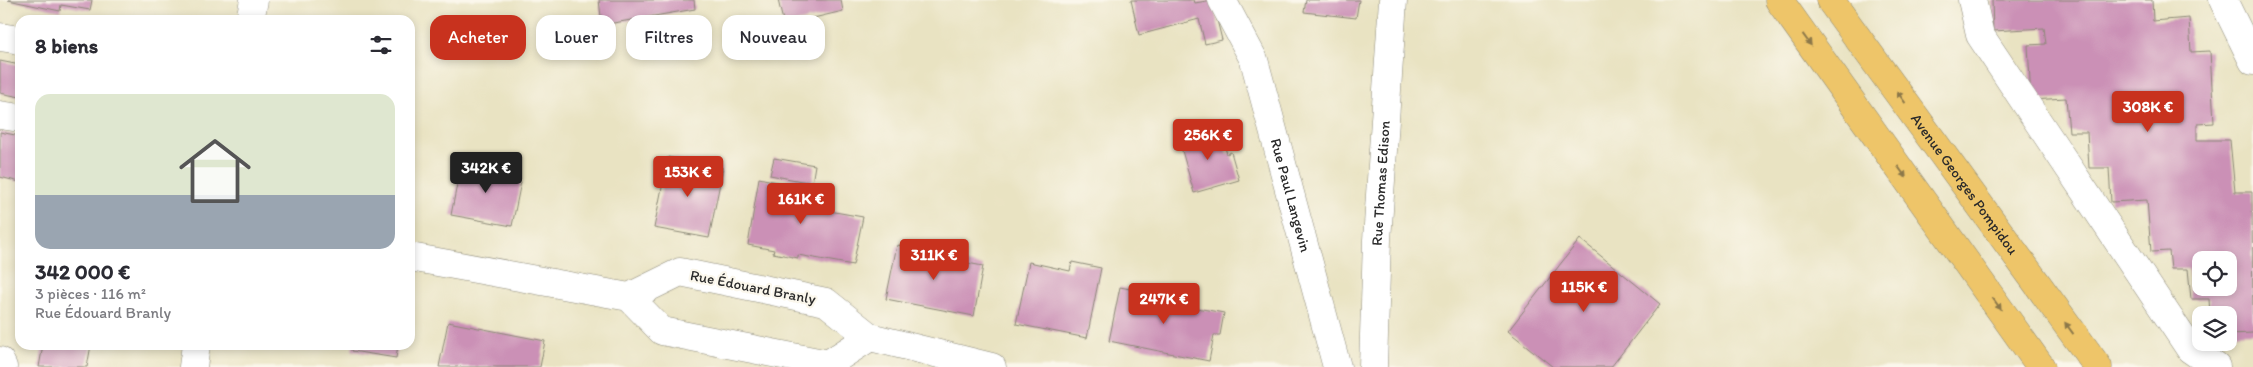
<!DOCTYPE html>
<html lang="fr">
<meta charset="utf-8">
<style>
:root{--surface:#fff;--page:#f7f7f7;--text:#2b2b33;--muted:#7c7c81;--accent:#c8321e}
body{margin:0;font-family:Itim,sans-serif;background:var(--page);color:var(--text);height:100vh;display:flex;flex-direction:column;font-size:19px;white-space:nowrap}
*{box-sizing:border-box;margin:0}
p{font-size:16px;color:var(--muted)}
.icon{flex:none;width:28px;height:28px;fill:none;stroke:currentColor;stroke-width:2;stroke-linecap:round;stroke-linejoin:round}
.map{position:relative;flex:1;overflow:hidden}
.drawer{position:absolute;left:15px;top:15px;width:400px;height:335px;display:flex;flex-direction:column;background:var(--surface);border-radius:15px;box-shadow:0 2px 8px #0003}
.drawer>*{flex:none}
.top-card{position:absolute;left:430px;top:15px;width:475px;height:45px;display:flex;gap:10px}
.controls{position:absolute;left:2192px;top:251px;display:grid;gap:10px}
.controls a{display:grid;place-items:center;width:45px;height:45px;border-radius:10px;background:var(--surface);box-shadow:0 2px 8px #0003;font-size:25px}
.price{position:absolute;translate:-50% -42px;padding:0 11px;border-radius:5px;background:var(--accent);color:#fff;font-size:16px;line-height:32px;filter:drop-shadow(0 1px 2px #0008)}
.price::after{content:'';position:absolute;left:50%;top:30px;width:15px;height:11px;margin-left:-8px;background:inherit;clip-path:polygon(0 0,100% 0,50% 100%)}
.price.on{background:#222;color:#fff}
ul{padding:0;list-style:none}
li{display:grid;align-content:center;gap:10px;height:265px;padding:0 20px}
li span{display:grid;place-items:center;height:155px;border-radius:15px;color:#555}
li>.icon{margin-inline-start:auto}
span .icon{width:90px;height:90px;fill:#fffc;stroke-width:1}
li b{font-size:21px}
h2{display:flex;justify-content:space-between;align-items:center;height:60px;padding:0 20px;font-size:21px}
.tag{padding:0 18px;border-radius:15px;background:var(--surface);box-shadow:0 2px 8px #0003;font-size:18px;line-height:45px}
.tag.on{background:var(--accent);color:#fff}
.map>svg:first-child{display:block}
</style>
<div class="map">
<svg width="2253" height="367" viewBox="0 0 2253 367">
<rect width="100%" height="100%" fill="#fbf7ec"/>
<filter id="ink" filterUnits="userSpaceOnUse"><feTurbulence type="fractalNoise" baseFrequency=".02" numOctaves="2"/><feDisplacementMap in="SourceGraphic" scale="10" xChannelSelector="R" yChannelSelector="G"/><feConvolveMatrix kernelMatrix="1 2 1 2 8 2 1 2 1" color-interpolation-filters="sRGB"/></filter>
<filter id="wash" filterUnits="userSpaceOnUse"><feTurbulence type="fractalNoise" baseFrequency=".0096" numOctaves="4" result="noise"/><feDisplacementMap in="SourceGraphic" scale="20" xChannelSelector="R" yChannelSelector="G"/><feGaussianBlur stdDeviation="1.12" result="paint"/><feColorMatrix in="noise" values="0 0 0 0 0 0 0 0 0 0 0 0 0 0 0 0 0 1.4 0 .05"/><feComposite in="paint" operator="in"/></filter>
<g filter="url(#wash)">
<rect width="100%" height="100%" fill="#e9e3c2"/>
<g id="blocks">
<g fill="#cb90b6" fill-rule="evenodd">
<path d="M8 0H92L90 10 61 5 60 11Z"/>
<path d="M599 0H694L695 9 602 25Z"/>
<path d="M778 0H841L843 11 784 25Z"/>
<path d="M1131 0H1194L1195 3 1212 0 1222 40 1205 44 1199 19 1139 35Z"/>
<path d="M1306 0H1359L1356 18 1304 12Z"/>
<path d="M1992 0H2152L2153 21 2189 18 2191 52 2210 51 2214 123 2197 124V140H2230L2235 192H2252L2253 333 2229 334V315H2210L2209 299H2191L2188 269H2171L2169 251 2151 252 2147 200 2111 202 2109 168H2089L2087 132H2069L2066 98 2031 100 2028 45 2046 44 2044 28 1993 31ZM2201 260H2229V288H2201Z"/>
<path d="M0 61 20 65V97L0 93Z"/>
<path d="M1219 128 1227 154 1231 152 1239 180 1194 193 1179 140Z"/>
<path d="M0 132 20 136V182L0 177Z"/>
<path d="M480 155 493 158 496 163 493 176 521 182 512 226 451 215 460 169 473 172 476 159Z"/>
<path d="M668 157 723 168 709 238 654 228Z"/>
<path d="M774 158 815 165 812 183 770 175Z"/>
<path d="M759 178 810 189 807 207 863 217 853 265 798 255V258L773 253 774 250 748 245Z"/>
<path d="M1580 239 1660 304 1611 367H1553L1508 331Z"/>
<path d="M897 245 941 252V258L983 266 974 316 886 299Z"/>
<path d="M1029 262 1070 271 1072 262 1101 268 1087 338 1016 324Z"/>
<path d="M1120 287 1176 298 1175 304 1224 313 1220 335H1214L1209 361 1109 341Z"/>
<path d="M448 322 545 341 540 367H439Z"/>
<path d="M43 345H91L87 367H39Z"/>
<path d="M353 345H398L396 358 352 351Z"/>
</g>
</g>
</g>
<g filter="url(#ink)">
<use href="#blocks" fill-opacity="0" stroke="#8a8776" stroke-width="1"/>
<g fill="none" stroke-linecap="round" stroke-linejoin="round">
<g stroke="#8a8776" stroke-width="29">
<g id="minor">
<path id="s1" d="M1222 0 1254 60 1337 367"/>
<path d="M1972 0 1980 35 2190 349 2216 367"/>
<path d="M2223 0 2253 61"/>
<path d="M250 20 254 0"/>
<path d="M0 37 20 40"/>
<path d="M0 115 20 118"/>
<path d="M410 257 629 297 662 331 828 364 870 337 826 302 680 272 629 297"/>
<path d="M870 337 992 367"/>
<path d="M0 361 3 367"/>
<path d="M193 367 196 345"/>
<path id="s2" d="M1373 367 1377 240 1393 0"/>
</g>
</g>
<g stroke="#8a8776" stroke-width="29">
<g id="major">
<path d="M1779 0 2041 367"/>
<path id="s3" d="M1830 0 2098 367"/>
</g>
</g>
<use href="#minor" stroke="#fff" stroke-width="28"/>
<use href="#major" stroke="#eec569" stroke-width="28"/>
</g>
<defs><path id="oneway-solid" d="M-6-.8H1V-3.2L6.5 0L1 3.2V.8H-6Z" transform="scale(1.25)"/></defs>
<g fill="#8c784a">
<use href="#oneway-solid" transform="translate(1807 40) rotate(54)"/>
<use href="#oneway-solid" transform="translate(1901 97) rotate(-126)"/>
<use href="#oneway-solid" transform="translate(1902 172) rotate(54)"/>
<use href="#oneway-solid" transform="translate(1997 304) rotate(54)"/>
<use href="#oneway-solid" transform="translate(2069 328) rotate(-126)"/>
</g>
</g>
<g text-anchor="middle" stroke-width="4.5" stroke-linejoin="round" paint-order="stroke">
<g font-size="15" fill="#2b2b2b" stroke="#fbf7ec">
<text dy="5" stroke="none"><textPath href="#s2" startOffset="184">Rue Thomas Edison</textPath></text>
<text dy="5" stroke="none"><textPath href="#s3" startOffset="228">Avenue Georges Pompidou</textPath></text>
<text dy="5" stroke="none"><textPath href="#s1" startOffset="208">Rue Paul Langevin</textPath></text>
<text transform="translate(753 287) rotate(11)" y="5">Rue Édouard Branly</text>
</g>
</g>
</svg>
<div class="controls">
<a><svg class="icon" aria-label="locate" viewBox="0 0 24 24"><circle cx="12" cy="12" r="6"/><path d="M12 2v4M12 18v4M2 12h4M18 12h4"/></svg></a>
<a><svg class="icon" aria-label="layers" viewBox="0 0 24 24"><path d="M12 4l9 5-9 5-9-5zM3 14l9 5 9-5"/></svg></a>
</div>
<b class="price" style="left:2148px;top:133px">308K €</b>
<b class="price" style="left:1208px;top:161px">256K €</b>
<b class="price on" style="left:486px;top:194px">342K €</b>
<b class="price" style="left:688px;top:198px">153K €</b>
<b class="price" style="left:801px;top:225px">161K €</b>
<b class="price" style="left:934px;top:281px">311K €</b>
<b class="price" style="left:1584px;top:313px">115K €</b>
<b class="price" style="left:1164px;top:325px">247K €</b>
<div class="top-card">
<a class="tag on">Acheter</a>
<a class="tag">Louer</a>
<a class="tag">Filtres</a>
<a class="tag">Nouveau</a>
</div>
<section class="drawer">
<h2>8 biens<svg class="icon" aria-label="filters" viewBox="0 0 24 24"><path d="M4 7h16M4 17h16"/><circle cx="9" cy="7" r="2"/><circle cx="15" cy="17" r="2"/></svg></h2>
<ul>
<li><span style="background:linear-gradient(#dfe7d0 65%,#9aa5b1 0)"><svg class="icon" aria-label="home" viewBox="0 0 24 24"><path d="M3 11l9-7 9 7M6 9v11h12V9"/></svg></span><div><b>342 000 €</b><p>3 pièces · 116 m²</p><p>Rue Édouard Branly</p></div></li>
</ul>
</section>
</div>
